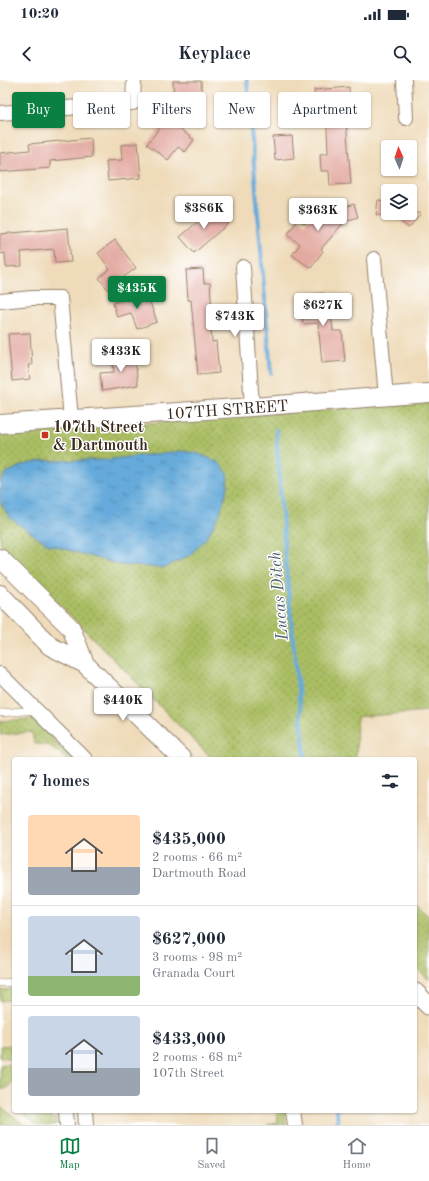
<!DOCTYPE html>
<meta charset="utf-8">
<style>
:root{--surface:#fff;--page:#f6f6f7;--text:#1f2937;--muted:#747a83;--line:#e0e1e3;--accent:#0b8043}
body{margin:0;font-family:"Old Standard TT",serif;background:var(--page);color:var(--text);height:100vh;display:flex;flex-direction:column;font-size:15px;white-space:nowrap}
*{box-sizing:border-box;margin:0}
p{font-size:13px;color:var(--muted)}
.icon{flex:none;width:22px;height:22px;fill:none;stroke:currentColor;stroke-width:2;stroke-linecap:round;stroke-linejoin:round}
.map{position:relative;flex:1;overflow:hidden}
.drawer{position:absolute;left:12px;top:677px;width:405px;height:356px;display:flex;flex-direction:column;background:var(--surface);border-radius:4px;box-shadow:0 1px 3px #0004}
.drawer>*{flex:none}
.hud{position:absolute;left:12px;top:12px;width:405px;height:36px;display:flex;gap:8px}
.needle{width:26px;rotate:357deg}
.fabs{position:absolute;left:381px;top:60px;display:grid;gap:8px}
.fabs a{display:grid;place-items:center;width:36px;height:36px;border-radius:4px;background:var(--surface);box-shadow:0 1px 3px #0004;font-size:20px}
.price{position:absolute;translate:-50% -34px;padding:0 9px;border-radius:4px;background:#fff;color:#222;font-size:13px;line-height:26px;filter:drop-shadow(0 1px 2px #0008)}
.price::after{content:'';position:absolute;left:50%;top:24px;width:12px;height:9px;margin-left:-6px;background:inherit;clip-path:polygon(0 0,100% 0,50% 100%)}
.price.current{background:var(--accent);color:#fff}
ul{padding:0;list-style:none}
li{display:flex;align-items:center;gap:12px;height:100px;padding:0 16px}
li+li{border-top:1px solid var(--line)}
li span{display:grid;place-items:center;flex:none;width:112px;height:80px;border-radius:4px;color:#555}
li>.icon{margin-inline-start:auto}
span .icon{width:48px;height:48px;fill:#fffc;stroke-width:1}
li b{font-size:17px}
h2{display:flex;justify-content:space-between;align-items:center;height:48px;padding:0 16px;font-size:17px}
.chip{padding:0 14px;border-radius:4px;background:var(--surface);box-shadow:0 1px 3px #0004;font-size:14px;line-height:36px}
.chip.current{background:var(--accent);color:#fff}
.status{display:flex;justify-content:space-between;align-items:center;height:28px;padding:0 20px;background:var(--surface);direction:ltr}
.status svg{height:11px;fill:currentColor}
header{display:flex;justify-content:space-between;align-items:center;height:52px;padding:0 16px;background:var(--surface);font-size:18px;font-weight:700}
.dock{display:flex;justify-content:space-around;align-items:center;height:56px;border-top:1px solid var(--line);background:var(--surface);font-size:11px;color:var(--muted)}
.dock a{display:grid;justify-items:center;gap:2px}
.dock .current{color:var(--accent)}
.map>svg:first-child{display:block}
</style>
<div class="status"><b>10:20</b><svg viewBox="0 0 49 12"><path d="M0 12V9h3v3zM5 12V6h3v6zM10 12V3h3v9zM15 12V0h3v12zM26 1h20v11H26zM47 4h2v5h-2z"/></svg></div>
<header><svg class="icon" aria-label="back" viewBox="0 0 24 24"><path d="M15 5l-7 7 7 7"/></svg>Keyplace<svg class="icon" aria-label="search" viewBox="0 0 24 24"><circle cx="10" cy="10" r="6"/><path d="M15 15l6 6"/></svg></header>
<div class="map">
<svg width="429" height="1045" viewBox="0 0 429 1045">
<defs>
<pattern id="grass-dots" width="8" height="8" patternUnits="userSpaceOnUse"><rect width="8" height="8" fill="#aabe63"/><path d="M2 2h.1M6 6h.1" fill="none" stroke="#8c9b51" stroke-width="1.8" stroke-linecap="round"/></pattern>
<pattern id="garden-furrows" width="10" height="10" patternUnits="userSpaceOnUse"><rect width="10" height="10" fill="#aabe63"/><path d="M-1 1l2-2M0 10L10 0M9 11l2-2" fill="none" stroke="#8c9b51"/></pattern>
<pattern id="water-ripples" width="26" height="14" patternUnits="userSpaceOnUse"><rect width="26" height="14" fill="#65aada"/><path d="M2 4q2-2 4 0t4 0M15 11q2-2 4 0t4 0" fill="none" stroke="#548bb0"/></pattern>
</defs>
<rect width="100%" height="100%" fill="#fff"/>
<filter id="ink" filterUnits="userSpaceOnUse"><feTurbulence type="fractalNoise" baseFrequency=".025" numOctaves="2"/><feDisplacementMap in="SourceGraphic" scale="8" xChannelSelector="R" yChannelSelector="G"/><feConvolveMatrix kernelMatrix="1 2 1 2 8 2 1 2 1" color-interpolation-filters="sRGB"/></filter>
<filter id="wash" filterUnits="userSpaceOnUse"><feTurbulence type="fractalNoise" baseFrequency=".012" numOctaves="4" result="noise"/><feDisplacementMap in="SourceGraphic" scale="16" xChannelSelector="R" yChannelSelector="G"/><feGaussianBlur stdDeviation="0.9" result="paint"/><feColorMatrix in="noise" values="0 0 0 0 0 0 0 0 0 0 0 0 0 0 0 0 0 1.4 0 .05"/><feComposite in="paint" operator="in"/></filter>
<g filter="url(#wash)">
<rect width="100%" height="100%" fill="#efdbba"/>
<g fill="url(#grass-dots)" stroke="#727440">
<path d="M429 322V631L357 637 356 679H212L0 464V354Z"/>
<path d="M27 639 34 640 37 643 72 679H65C52 666 52 665 34 664L32 652 0 655V641Z"/>
<path d="M415 823 429 837V900L415 886Z"/>
<path d="M14 909V920L0 921V910Z"/>
<path d="M14 965V982L7 978 0 977V966Z"/>
<path d="M0 1026 25 1045H0Z"/>
<path d="M20 1031H55L50 1032 51 1039 56 1038V1045H38Z"/>
<path d="M277 1031H285L286 1045H267L278 1043Z"/>
</g>
<path fill="url(#garden-furrows)" stroke="#727440" d="M7 984C21 989 13 1011 0 1009V985Z"/>
<path fill="url(#water-ripples)" stroke="#506a7c" d="M180 371 197 373 218 382 227 392 228 407 219 436 207 457 190 475 164 488 120 485 47 464 10 438 0 422V403L6 393 23 385 42 381 103 380Z"/>
<g fill="none" stroke-linecap="round" stroke-linejoin="round">
<g stroke="#65aada" stroke-width="4">
<path d="M247 0 271 293"/>
<path d="M276 350 285 477 305 679"/>
<path d="M337 1031 338 1045"/>
</g>
</g>
<g id="blocks">
<g fill="#e3aaa2">
<path d="M173 1H201L202 34H174Z"/>
<path d="M349 7 350 28H345L351 104 330 105 329 91H321L320 74 328 73 326 29 315 30 314 10Z"/>
<path d="M167 39 194 60 185 72 178 67 168 80 147 64Z"/>
<path d="M292 56 294 78 275 80 273 57Z"/>
<path d="M91 58 92 77 50 81V88L0 92V73L30 70 29 64Z"/>
<path d="M138 63 141 98 108 101 106 81 122 80 121 65Z"/>
<path d="M378 120 388 121V136L376 135Z"/>
<path d="M354 124 358 137 344 142 321 169 323 171 311 188 292 175 300 164 287 155 298 139 305 144 320 126 332 136 331 131Z"/>
<path d="M215 127 229 143 194 173 180 157Z"/>
<path d="M390 133H421L409 148Z"/>
<path d="M68 148 71 182 55 183 54 169 21 172 22 186 6 187 5 173 0 174V154Z"/>
<path d="M115 160 136 188 121 199 123 201 109 211 99 198 110 189 98 173Z"/>
<path d="M203 189 204 203H210L212 233 210 234 212 262 216 261 219 293 198 295 191 220H188L186 190Z"/>
<path d="M146 211 157 242 137 249 131 233 117 237 113 223Z"/>
<path d="M324 213 325 222H330L333 251H342L345 281 322 283 318 243 303 244 300 215Z"/>
<path d="M30 253 32 285H28L30 299 12 301 8 254Z"/>
<path d="M134 272 138 305 102 311 100 293 114 292 112 275Z"/>
</g>
</g>
</g>
<g filter="url(#ink)">
<use href="#blocks" fill-opacity="0" stroke="#95826c" stroke-width="1"/>
<g fill="none" stroke-linecap="round" stroke-linejoin="round">
<g stroke="#95826c" stroke-width="8">
<g id="service">
<path d="M0 633 36 630"/>
<path d="M0 903 14 902"/>
</g>
</g>
<g stroke="#95826c" stroke-width="16">
<g id="minor">
<path d="M404 0 406 38"/>
<path d="M0 33 133 23 134 0"/>
<path d="M374 179 386 317"/>
<path d="M243 187 252 327"/>
<path d="M0 221 32 218H60L71 339"/>
<path d="M0 594 85 679"/>
<path d="M66 1031 67 1045"/>
<path d="M85 1031 86 1045"/>
<path d="M293 1031 295 1045"/>
</g>
</g>
<g stroke="#95826c" stroke-width="20">
<g id="tertiary">
<path d="M0 344 252 327 429 313"/>
<path d="M0 478 71 548 85 584"/>
<path d="M0 514 50 566 85 584 182 679"/>
<path d="M415 912 429 926"/>
</g>
</g>
<use href="#service" stroke="#fff" stroke-width="7"/>
<use href="#minor" stroke="#fff" stroke-width="14"/>
<use href="#tertiary" stroke="#fff" stroke-width="18"/>
</g>
</g>
<rect fill="#c8321e" stroke="#fff" stroke-width="1.5" x="41" y="351" width="8" height="8" rx="2"/>
<g text-anchor="middle" stroke-width="3" stroke-linejoin="round" paint-order="stroke">
<g font-size="16" fill="#3b2a1e" stroke="#fff">
<text transform="translate(227 329) rotate(-4)" y="6">107TH STREET</text>
</g>
<g font-size="16" font-weight="bold" fill="#3b2a1e" stroke="#fff" text-anchor="start">
<text x="53" y="352">107th Street<tspan x="53" dy="18">&amp; Dartmouth</tspan></text>
</g>
<g font-size="17" font-style="italic" fill="#4c5d69" stroke="#fff">
<text transform="translate(278 516) rotate(-95)" y="6">Lucas Ditch</text>
</g>
</g>
</svg>
<div class="fabs">
<a><svg class="needle" viewBox="-14 -14 28 28"><path d="M0-13l5 13h-10z" fill="#e53935"/><path d="M0 13l5-13h-10z" fill="#747a83"/></svg></a>
<a><svg class="icon" aria-label="layers" viewBox="0 0 24 24"><path d="M12 4l9 5-9 5-9-5zM3 14l9 5 9-5"/></svg></a>
</div>
<b class="price" style="left:204px;top:150px">$386K</b>
<b class="price" style="left:318px;top:152px">$363K</b>
<b class="price current" style="left:137px;top:230px">$435K</b>
<b class="price" style="left:323px;top:247px">$627K</b>
<b class="price" style="left:235px;top:258px">$743K</b>
<b class="price" style="left:121px;top:293px">$433K</b>
<b class="price" style="left:123px;top:642px">$440K</b>
<div class="hud">
<a class="chip current">Buy</a>
<a class="chip">Rent</a>
<a class="chip">Filters</a>
<a class="chip">New</a>
<a class="chip">Apartment</a>
</div>
<section class="drawer">
<h2>7 homes<svg class="icon" aria-label="filters" viewBox="0 0 24 24"><path d="M4 7h16M4 17h16"/><circle cx="9" cy="7" r="2"/><circle cx="15" cy="17" r="2"/></svg></h2>
<ul>
<li><span style="background:linear-gradient(#ffd9b3 65%,#9aa5b1 0)"><svg class="icon" aria-label="home" viewBox="0 0 24 24"><path d="M3 11l9-7 9 7M6 9v11h12V9"/></svg></span><div><b>$435,000</b><p>2 rooms · 66 m²</p><p>Dartmouth Road</p></div></li>
<li><span style="background:linear-gradient(#c9d6e8 75%,#8fb573 0)"><svg class="icon" aria-label="home" viewBox="0 0 24 24"><path d="M3 11l9-7 9 7M6 9v11h12V9"/></svg></span><div><b>$627,000</b><p>3 rooms · 98 m²</p><p>Granada Court</p></div></li>
<li><span style="background:linear-gradient(#c9d6e8 65%,#9aa5b1 0)"><svg class="icon" aria-label="home" viewBox="0 0 24 24"><path d="M3 11l9-7 9 7M6 9v11h12V9"/></svg></span><div><b>$433,000</b><p>2 rooms · 68 m²</p><p>107th Street</p></div></li>
</ul>
</section>
</div>
<nav class="dock">
<a class="current"><svg class="icon" aria-label="map" viewBox="0 0 24 24"><path d="M3 6l6-2 6 2 6-2v14l-6 2-6-2-6 2zM9 4v14M15 6v14"/></svg>Map</a>
<a><svg class="icon" aria-label="saved" viewBox="0 0 24 24"><path d="M7 4h10v16l-5-4-5 4z"/></svg>Saved</a>
<a><svg class="icon" aria-label="home" viewBox="0 0 24 24"><path d="M3 11l9-7 9 7M6 9v11h12V9"/></svg>Home</a>
</nav>
